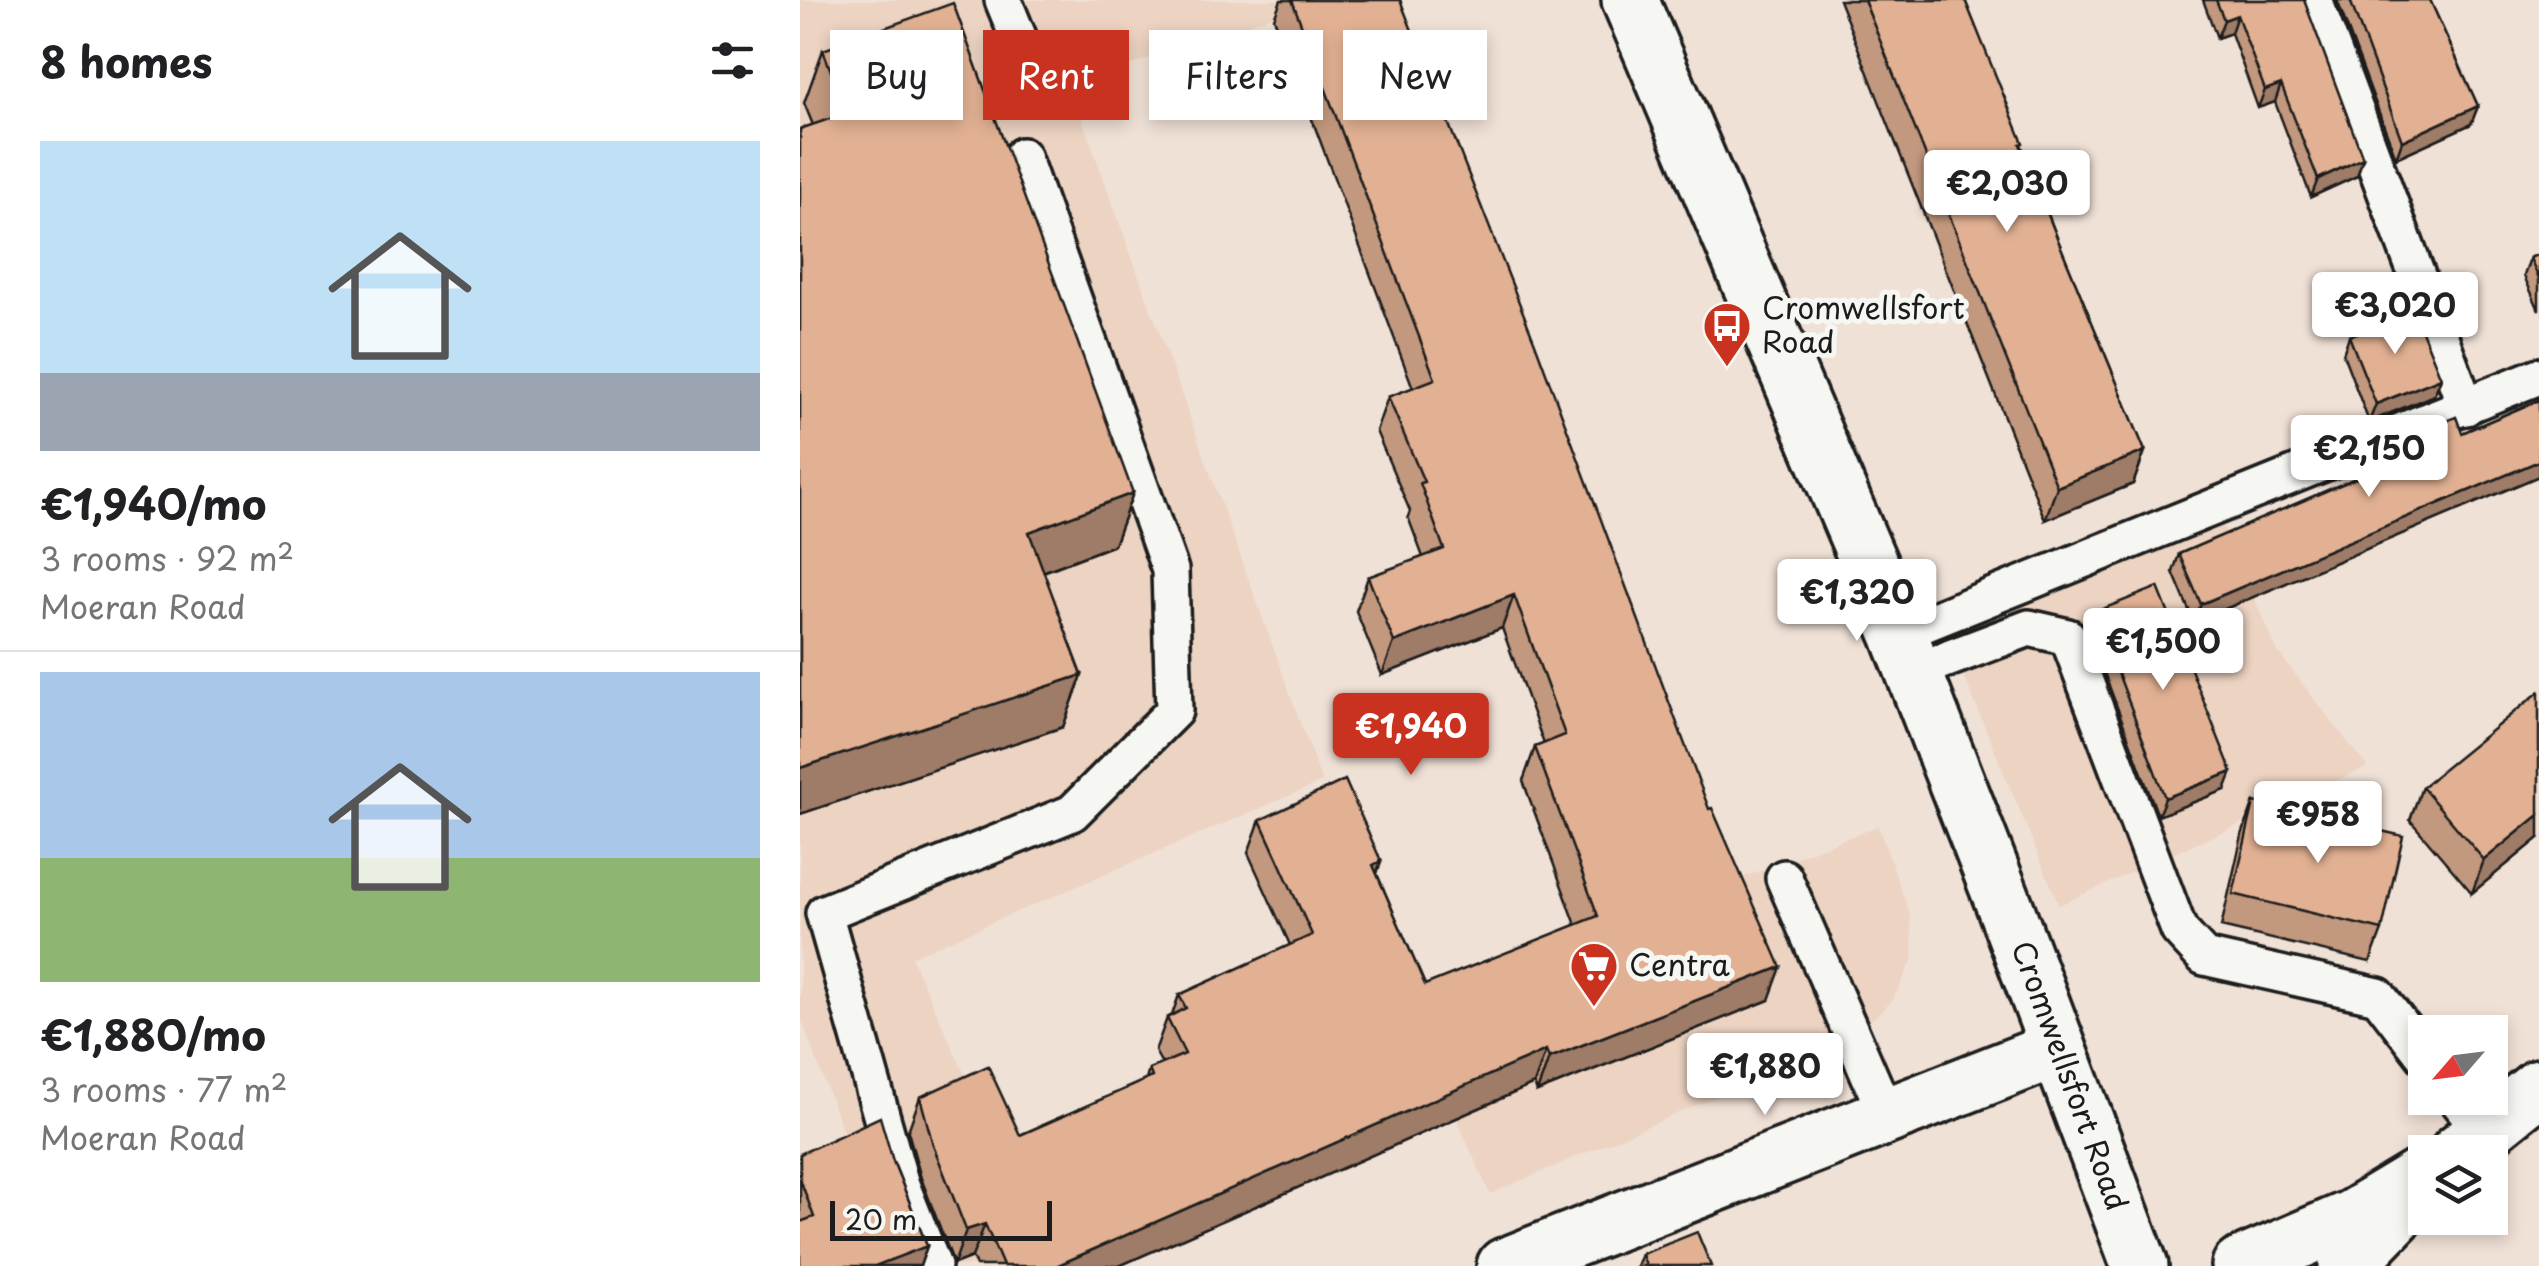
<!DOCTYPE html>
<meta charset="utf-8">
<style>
:root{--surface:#fff;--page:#f6f6f6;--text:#202124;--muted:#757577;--line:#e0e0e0;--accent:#c8321e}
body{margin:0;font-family:"Playpen Sans",sans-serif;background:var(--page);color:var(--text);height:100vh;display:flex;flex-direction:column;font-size:38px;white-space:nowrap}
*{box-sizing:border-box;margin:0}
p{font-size:32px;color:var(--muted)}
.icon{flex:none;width:55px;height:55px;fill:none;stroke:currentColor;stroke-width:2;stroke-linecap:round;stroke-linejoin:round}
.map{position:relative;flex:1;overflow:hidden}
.sheet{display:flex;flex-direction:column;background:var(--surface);width:800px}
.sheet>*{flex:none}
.hud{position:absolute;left:30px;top:30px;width:950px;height:90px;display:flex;gap:20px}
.needle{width:65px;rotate:242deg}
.controls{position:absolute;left:1608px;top:1015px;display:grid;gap:20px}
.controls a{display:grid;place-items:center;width:100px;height:100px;border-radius:0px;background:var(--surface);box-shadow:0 5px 15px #0003;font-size:50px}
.scale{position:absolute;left:30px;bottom:25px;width:222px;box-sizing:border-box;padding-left:10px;border:5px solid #1c1c1c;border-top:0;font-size:28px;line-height:35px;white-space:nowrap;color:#1c1c1c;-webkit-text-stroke:8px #f6f6f2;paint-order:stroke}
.price{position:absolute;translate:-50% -85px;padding:0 22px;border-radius:10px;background:#fff;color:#222;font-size:32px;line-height:65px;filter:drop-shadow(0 2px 5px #0008)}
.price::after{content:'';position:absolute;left:50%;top:60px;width:30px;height:22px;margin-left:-15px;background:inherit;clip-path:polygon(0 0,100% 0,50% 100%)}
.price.selected{background:var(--accent);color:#fff}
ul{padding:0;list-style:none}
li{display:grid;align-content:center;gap:20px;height:530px;padding:0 40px}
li+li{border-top:2px solid var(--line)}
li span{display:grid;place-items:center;height:310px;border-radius:0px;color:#555}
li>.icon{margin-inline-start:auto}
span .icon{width:180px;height:180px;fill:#fffc;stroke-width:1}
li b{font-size:42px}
h2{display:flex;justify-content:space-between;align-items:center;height:120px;padding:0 40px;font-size:42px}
.tag{padding:0 35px;border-radius:0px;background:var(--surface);box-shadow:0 5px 15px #0003;font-size:35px;line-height:90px}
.tag.selected{background:var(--accent);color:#fff}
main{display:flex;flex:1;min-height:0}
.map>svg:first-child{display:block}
</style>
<main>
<section class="sheet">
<h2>8 homes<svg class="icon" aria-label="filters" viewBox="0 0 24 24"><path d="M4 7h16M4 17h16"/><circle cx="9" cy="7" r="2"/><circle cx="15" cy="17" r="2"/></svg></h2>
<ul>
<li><span style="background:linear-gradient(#bfe0f5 75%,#9aa5b1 0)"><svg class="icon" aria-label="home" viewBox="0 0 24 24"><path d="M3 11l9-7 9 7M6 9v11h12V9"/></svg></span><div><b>€1,940/mo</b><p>3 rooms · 92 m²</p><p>Moeran Road</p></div></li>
<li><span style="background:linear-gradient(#a9c7e8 60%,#8fb573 0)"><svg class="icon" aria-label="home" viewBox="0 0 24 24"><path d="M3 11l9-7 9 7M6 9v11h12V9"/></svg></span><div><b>€1,880/mo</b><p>3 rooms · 77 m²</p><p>Moeran Road</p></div></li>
</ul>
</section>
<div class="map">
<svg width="1739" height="1266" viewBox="0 0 1739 1266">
<rect width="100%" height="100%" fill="#f0e1d6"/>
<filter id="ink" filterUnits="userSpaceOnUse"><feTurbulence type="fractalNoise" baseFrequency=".01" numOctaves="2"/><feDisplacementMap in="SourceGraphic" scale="20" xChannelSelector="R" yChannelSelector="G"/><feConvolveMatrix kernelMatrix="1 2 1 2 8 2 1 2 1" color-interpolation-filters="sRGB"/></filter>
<g filter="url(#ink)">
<g fill="#ecd3c2">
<path d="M0 0H518L270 86 522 782 111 957 171 1088 135 1170 176 1266H74L80 1231 0 1016Z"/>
<path d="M1415 508 1477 651 1567 767 1259 905 1140 619Z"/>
<path d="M1078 826 1110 915 1114 957 1092 1001 1054 1035 1018 1053 690 1194 660 1127 614 1003Z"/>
</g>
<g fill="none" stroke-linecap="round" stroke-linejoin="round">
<g stroke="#1c1c1c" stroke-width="42">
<g id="service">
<path d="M203 0 230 66"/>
<path d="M1514 0 1666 407"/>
<path d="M1099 634 1739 376"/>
<path d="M1113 672 1229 628 1268 637 1379 930 1404 957 1578 996 1625 1057"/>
<path d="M984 878 1087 1116"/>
<path d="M1656 1098 1683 1132"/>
<path d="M133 1266 101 1185 24 913 272 813 374 711 370 570 222 156"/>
</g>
</g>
<g stroke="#1c1c1c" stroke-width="62">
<g id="minor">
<path d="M1658 1152 1739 1087"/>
<path d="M705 1266 1257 1049"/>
<path d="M1440 1266 1552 1218 1625 1174"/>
<path d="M1547 1266 1606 1205"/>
</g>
</g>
<g stroke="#1c1c1c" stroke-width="62">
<path id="secondary" d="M830 0 1099 634 1201 896 1340 1266"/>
</g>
<use href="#service" stroke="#f6f6f2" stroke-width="35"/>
<use href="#minor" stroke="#f6f6f2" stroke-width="55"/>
<use href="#secondary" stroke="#f6f6f2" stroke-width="55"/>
</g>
<g fill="#c2987e" stroke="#1c1c1c" stroke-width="2.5">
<path d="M481 0H600L969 1000 737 1092 734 1084 319 1266H176L172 1257 154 1264 121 1178 108 1131 120 1097 220 1135 346 1080 349 1069 362 1064 355 1051 367 1018 372 1015 379 995 490 945 448 853 460 820 581 861 577 874 625 985 776 925 723 781 735 747 744 744 702 628 582 675 556 611 568 577 623 557 608 517 610 511 576 431 588 397 613 388 474 18Z"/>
<path d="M1039 0H1165L1258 240 1345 451 1333 484 1245 520Z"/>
<path d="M1403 0H1504L1557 176 1511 197 1475 102 1458 108 1431 33 1417 38Z"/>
<path d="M1537 0H1630L1678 106 1671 124 1596 158Z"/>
<path d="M23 50 333 493 314 545 243 572 282 675 263 727 0 814V129L13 125 4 103Z"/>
<path d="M1739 254V310L1724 276 1730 258Z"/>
<path d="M1549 336 1641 378 1634 395 1569 422 1543 354Z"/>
<path d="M1739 400V476L1394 622 1373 572 1379 554 1586 465 1585 461 1591 443 1662 433Z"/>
<path d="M1295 612 1425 790 1358 816 1288 630Z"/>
<path d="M1622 787 1739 838 1672 893 1610 820Z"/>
<path d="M1454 802 1582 930 1570 962 1421 927 1442 835Z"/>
<path d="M0 1154 93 1161 127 1246 120 1266H0Z"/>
<path d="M842 1254 911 1266H837Z"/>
</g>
<g fill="#9e7c67" stroke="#1c1c1c" stroke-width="2.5">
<path d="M1437 15 1431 33 1417 38 1424 20Z"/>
<path d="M1481 84 1475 102 1458 108 1465 90Z"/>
<path d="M1678 106 1671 124 1596 158 1602 141Z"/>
<path d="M1563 158 1557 176 1511 197 1518 179Z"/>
<path d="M1641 378 1634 395 1569 422 1576 404Z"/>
<path d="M1345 451 1333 484 1245 520 1257 487Z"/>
<path d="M1739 461V476L1394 622 1401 604Z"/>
<path d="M333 493 314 545 210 584 229 532Z"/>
<path d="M714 595 702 628 582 675 594 642Z"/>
<path d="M282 675 263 727 0 814V768Z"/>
<path d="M1432 772 1425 790 1358 816 1365 798Z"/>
<path d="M1739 815V838L1672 893 1684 860Z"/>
<path d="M581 861 569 894 573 865Z"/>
<path d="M981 967 969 1000 737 1092 749 1058Z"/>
<path d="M746 1050 734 1084 319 1266H256Z"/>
<path d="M185 1224 172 1257 154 1264 166 1230Z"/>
<path d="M127 1246 120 1266H74V1265Z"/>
</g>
<g fill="#e2b193" stroke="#1c1c1c" stroke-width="2.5">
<path d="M492 0H600L735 343 909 809 912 808 981 967 749 1058 746 1050 256 1266H203L185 1224 166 1230 133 1145 120 1097 188 1066 220 1135 352 1077 349 1069 385 1054 367 1018 386 1008 379 995 512 935 460 820 545 780 581 861 573 865 625 985 798 916 735 747 765 735 714 595 594 642 568 577 644 549 620 483 624 482 588 397 635 379Z"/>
<path d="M1064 0H1165L1223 143 1220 144 1258 240 1345 451 1257 487Z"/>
<path d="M1416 0H1504L1563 158 1518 179 1481 84 1465 90 1437 15 1424 20Z"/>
<path d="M1550 0H1630L1678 106 1602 141Z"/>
<path d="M153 3 333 493 229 532 282 675 0 768V129L47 113 23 50Z"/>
<path d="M1739 254V278L1730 258Z"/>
<path d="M1614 311 1641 378 1576 404 1549 336Z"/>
<path d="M1739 400V461L1401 604 1379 554 1598 460 1591 443 1656 417 1662 433Z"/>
<path d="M1358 587 1432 772 1365 798 1295 612Z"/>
<path d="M1739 692V815L1684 860 1622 787Z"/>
<path d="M1454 802 1603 836 1582 930 1433 894Z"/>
<path d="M80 1117 93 1161 127 1246 75 1266H0V1222L14 1217 0 1179V1154Z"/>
<path d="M897 1232 911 1266H846L842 1254Z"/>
</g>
</g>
<defs>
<g id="bus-pin" transform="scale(2.5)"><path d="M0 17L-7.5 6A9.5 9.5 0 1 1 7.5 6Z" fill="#c8321e" stroke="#f6f6f2"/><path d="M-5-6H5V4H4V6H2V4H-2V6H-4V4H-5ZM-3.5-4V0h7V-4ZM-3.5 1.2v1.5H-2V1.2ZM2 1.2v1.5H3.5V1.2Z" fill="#fff"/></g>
<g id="supermarket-pin" transform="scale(2.5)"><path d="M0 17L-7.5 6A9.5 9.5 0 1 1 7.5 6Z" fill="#c8321e" stroke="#f6f6f2"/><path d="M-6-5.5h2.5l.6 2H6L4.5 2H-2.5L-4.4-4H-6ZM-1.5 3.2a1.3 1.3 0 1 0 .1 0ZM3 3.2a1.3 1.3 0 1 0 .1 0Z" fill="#fff"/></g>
</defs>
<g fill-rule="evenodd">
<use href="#bus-pin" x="927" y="326"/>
<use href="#supermarket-pin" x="794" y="966"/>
</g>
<g text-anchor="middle" stroke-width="10" stroke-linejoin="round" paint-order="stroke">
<g font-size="30" fill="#1c1c1c" stroke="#f6f6f2" text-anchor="start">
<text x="962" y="319">Cromwellsfort<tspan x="962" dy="34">Road</tspan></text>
<text x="829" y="976">Centra</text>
</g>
<g font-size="30" fill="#1c1c1c" stroke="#f6f6f2">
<text transform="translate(1269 1076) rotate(70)" y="10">Cromwellsfort Road</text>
</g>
</g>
</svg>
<div class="controls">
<a><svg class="needle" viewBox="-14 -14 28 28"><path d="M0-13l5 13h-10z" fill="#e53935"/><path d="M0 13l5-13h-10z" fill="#757577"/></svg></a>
<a><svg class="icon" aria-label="layers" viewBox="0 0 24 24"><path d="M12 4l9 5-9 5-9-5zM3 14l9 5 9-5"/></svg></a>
</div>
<div class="scale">20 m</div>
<b class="price" style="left:1207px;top:235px">€2,030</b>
<b class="price" style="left:1595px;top:357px">€3,020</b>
<b class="price" style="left:1569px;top:500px">€2,150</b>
<b class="price" style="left:1057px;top:644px">€1,320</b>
<b class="price" style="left:1363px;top:693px">€1,500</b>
<b class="price selected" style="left:611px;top:778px">€1,940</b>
<b class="price" style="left:1518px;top:866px">€958</b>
<b class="price" style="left:965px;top:1118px">€1,880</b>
<div class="hud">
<a class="tag">Buy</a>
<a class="tag selected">Rent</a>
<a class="tag">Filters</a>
<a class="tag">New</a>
</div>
</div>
</main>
